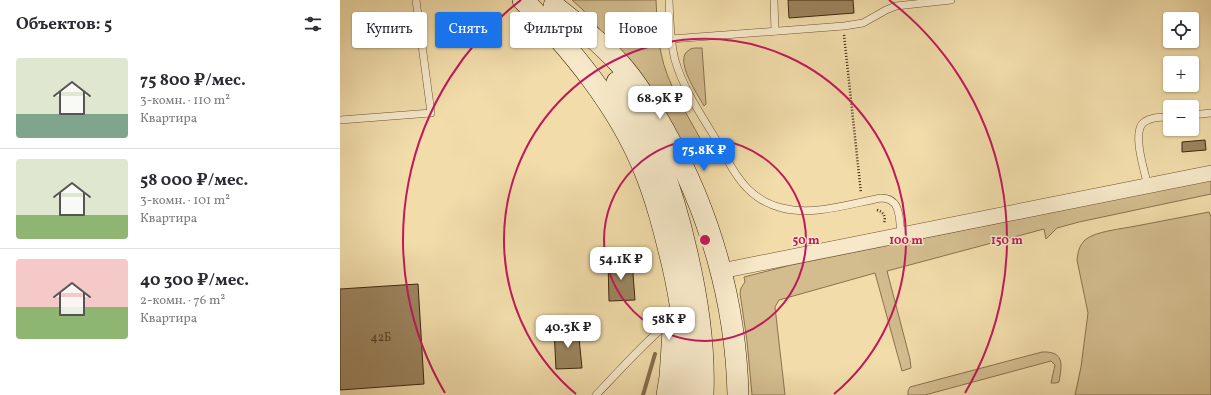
<!DOCTYPE html>
<html lang="ru">
<meta charset="utf-8">
<style>
:root{--surface:#fff;--page:#f2f2f3;--text:#2b2b33;--muted:#7c7c81;--line:#e1e1e2;--accent:#1a73e8}
body{margin:0;font-family:Vollkorn,serif;background:var(--page);color:var(--text);height:100vh;display:flex;flex-direction:column;font-size:15px;white-space:nowrap}
*{box-sizing:border-box;margin:0}
p{font-size:13px;color:var(--muted)}
.icon{flex:none;width:22px;height:22px;fill:none;stroke:currentColor;stroke-width:2;stroke-linecap:round;stroke-linejoin:round}
.map{position:relative;flex:1;overflow:hidden}
.details{display:flex;flex-direction:column;background:var(--surface);width:340px}
.details>*{flex:none}
.guide{position:absolute;left:12px;top:12px;width:380px;height:36px;display:flex;gap:8px}
.fabs{position:absolute;left:823px;top:12px;display:grid;gap:8px}
.fabs a{display:grid;place-items:center;width:36px;height:36px;border-radius:4px;background:var(--surface);box-shadow:0 1px 3px #0004;font-size:20px}
.price{position:absolute;translate:-50% -34px;padding:0 9px;border-radius:8px;background:#fff;color:#222;font-size:13px;line-height:26px;filter:drop-shadow(0 1px 2px #0008)}
.price::after{content:'';position:absolute;left:50%;top:24px;width:12px;height:9px;margin-left:-6px;background:inherit;clip-path:polygon(0 0,100% 0,50% 100%)}
.price.on{background:var(--accent);color:#fff}
ul{padding:0;list-style:none}
li{display:flex;align-items:center;gap:12px;height:100px;padding:0 16px}
li+li{border-top:1px solid var(--line)}
li span{display:grid;place-items:center;flex:none;width:112px;height:80px;border-radius:4px;color:#555}
li>.icon{margin-inline-start:auto}
span .icon{width:48px;height:48px;fill:#fffc;stroke-width:1}
li b{font-size:17px}
h2{display:flex;justify-content:space-between;align-items:center;height:48px;padding:0 16px;font-size:17px}
.tag{padding:0 14px;border-radius:4px;background:var(--surface);box-shadow:0 1px 3px #0004;font-size:14px;line-height:36px}
.tag.on{background:var(--accent);color:#fff}
main{display:flex;flex:1;min-height:0}
.map>svg:first-child{display:block}
</style>
<main>
<section class="details">
<h2>Объектов: 5<svg class="icon" aria-label="filters" viewBox="0 0 24 24"><path d="M4 7h16M4 17h16"/><circle cx="9" cy="7" r="2"/><circle cx="15" cy="17" r="2"/></svg></h2>
<ul>
<li><span style="background:linear-gradient(#dfe7d0 70%,#7fa58c 0)"><svg class="icon" aria-label="home" viewBox="0 0 24 24"><path d="M3 11l9-7 9 7M6 9v11h12V9"/></svg></span><div><b>75 800 ₽/мес.</b><p>3-комн. · 110 m²</p><p>Квартира</p></div></li>
<li><span style="background:linear-gradient(#dfe7d0 70%,#8fb573 0)"><svg class="icon" aria-label="home" viewBox="0 0 24 24"><path d="M3 11l9-7 9 7M6 9v11h12V9"/></svg></span><div><b>58 000 ₽/мес.</b><p>3-комн. · 101 m²</p><p>Квартира</p></div></li>
<li><span style="background:linear-gradient(#f6c9c9 60%,#8fb573 0)"><svg class="icon" aria-label="home" viewBox="0 0 24 24"><path d="M3 11l9-7 9 7M6 9v11h12V9"/></svg></span><div><b>40 300 ₽/мес.</b><p>2-комн. · 76 m²</p><p>Квартира</p></div></li>
</ul>
</section>
<div class="map">
<svg width="871" height="395" viewBox="0 0 871 395">
<rect width="100%" height="100%" fill="#f1dcaa"/>
<filter id="stains"><feTurbulence type="fractalNoise" baseFrequency=".005" numOctaves="4"/><feColorMatrix values="0 0 0 0 .2 0 0 0 0 .09 0 0 0 0 .02 0 0 0 .5 -.17"/></filter>
<radialGradient id="worn" r=".72"><stop offset=".6" stop-color="#630" stop-opacity="0"/><stop offset="1" stop-color="#630" stop-opacity=".3"/></radialGradient>
<g fill="#d3bd8f" stroke="#89724e">
<path d="M232 0H316C317 17 317 36 321 53 327 84 346 112 361 140L345 149 287 61 242 9Z"/>
<path d="M358 48H362L366 104 364 106C358 95 333 59 349 50 351 48 355 48 358 48Z"/>
<path d="M871 180V194L739 222 717 228 706 239 704 229 547 271 570 359 571 368 562 371 535 273 439 300 435 307 445 395H412L407 341 400 293 401 288 405 282 404 277 451 265Z"/>
<path d="M869 212 871 217V395H735L741 367 748 313 737 260C738 252 739 246 745 240 755 231 782 229 796 226 820 221 845 217 869 212Z"/>
<path d="M702 352C725 351 722 365 719 382L716 383H711L715 365 711 361 585 395H568V391L570 387Z"/>
</g>
<g fill="none" stroke-linecap="round" stroke-linejoin="round">
<path stroke="#856e4b" stroke-width="4" d="M303 395 315 354"/>
</g>
<g fill="#9c855f" stroke="#3f260d">
<path d="M448 0H513L514 13 449 18Z"/>
<path d="M865 140 866 150 842 152V142Z"/>
<path d="M292 260 295 300 269 301 268 262Z"/>
<path d="M78 284 84 384 0 390V289Z"/>
<path d="M238 328 242 368 216 369 214 330Z"/>
</g>
<g fill="none" stroke-linecap="round" stroke-linejoin="round">
<g stroke="#6c5434" stroke-width="8">
<g id="lane">
<path d="M329 0C330 20 330 41 335 60 344 91 364 119 380 146 388 161 396 177 408 189 417 198 429 205 442 208 474 216 509 204 541 198 562 198 559 220 561 235"/>
<path d="M434 0 435 31"/>
<path d="M331 39 504 26 523 23 546 10 556 6 611 0"/>
<path d="M852 115 871 113"/>
<path d="M0 120 91 113 76 0"/>
<path d="M808 186C805 173 792 134 803 123 810 117 821 117 830 117"/>
<path d="M256 395C268 383 319 326 331 323"/>
</g>
</g>
<g stroke="#6c5434" stroke-width="16">
<path id="street" d="M381 271 871 173"/>
</g>
<g stroke="#3f260d" stroke-width="22">
<g id="secondary">
<path d="M183 0C230 48 277 104 303 167 316 198 324 230 332 263 342 306 348 350 346 395"/>
<path d="M214 6C237 24 260 42 280 64 298 84 312 108 325 132 370 212 396 303 398 395"/>
<path d="M277 82C314 135 333 191 347 253 358 300 365 347 363 395"/>
<path d="M327 395 330 377 333 331"/>
</g>
</g>
<g stroke="#3f260d" stroke-width="2.5" stroke-dasharray="1 2" stroke-linecap="butt">
<path d="M504 35 521 193"/>
<path d="M537 210C544 212 546 217 544 224"/>
</g>
<use href="#lane" stroke="#f6e8c8" stroke-width="7"/>
<use href="#street" stroke="#f6e8c8" stroke-width="15"/>
<use href="#secondary" stroke="#f6e8c8" stroke-width="21"/>
</g>
<g fill="none" stroke="#c2185b" stroke-width="2">
<circle cx="365" cy="240" r="101"/>
<path d="M236 394A201 201 0 1 1 494 394"/>
<path d="M105 393A302 302 0 0 1 181 0M549 0A302 302 0 0 1 625 393"/>
</g>
<g text-anchor="middle" stroke-width="3" stroke-linejoin="round" paint-order="stroke">
<g font-size="12" fill="#563e22">
<text x="41" y="341">42Б</text>
</g>
</g>
<circle cx="365" cy="240" r="6" fill="#c2185b" stroke="#f6e8c8" stroke-width="2"/>
<g font-size="12" text-anchor="middle" font-weight="bold" fill="#c2185b" stroke="#f6e8c8" stroke-width="3" stroke-linejoin="round" paint-order="stroke">
<text x="466" y="244">50 m</text>
<text x="566" y="244">100 m</text>
<text x="667" y="244">150 m</text>
</g>
<rect width="100%" height="100%" filter="url(#stains)"/>
<rect width="100%" height="100%" fill="url(#worn)"/>
</svg>
<div class="fabs">
<a><svg class="icon" aria-label="locate" viewBox="0 0 24 24"><circle cx="12" cy="12" r="6"/><path d="M12 2v4M12 18v4M2 12h4M18 12h4"/></svg></a>
<a>+</a>
<a>−</a>
</div>
<b class="price" style="left:320px;top:120px">68.9K ₽</b>
<b class="price on" style="left:364px;top:172px">75.8K ₽</b>
<b class="price" style="left:281px;top:281px">54.1K ₽</b>
<b class="price" style="left:329px;top:341px">58K ₽</b>
<b class="price" style="left:228px;top:349px">40.3K ₽</b>
<div class="guide">
<a class="tag">Купить</a>
<a class="tag on">Снять</a>
<a class="tag">Фильтры</a>
<a class="tag">Новое</a>
</div>
</div>
</main>
